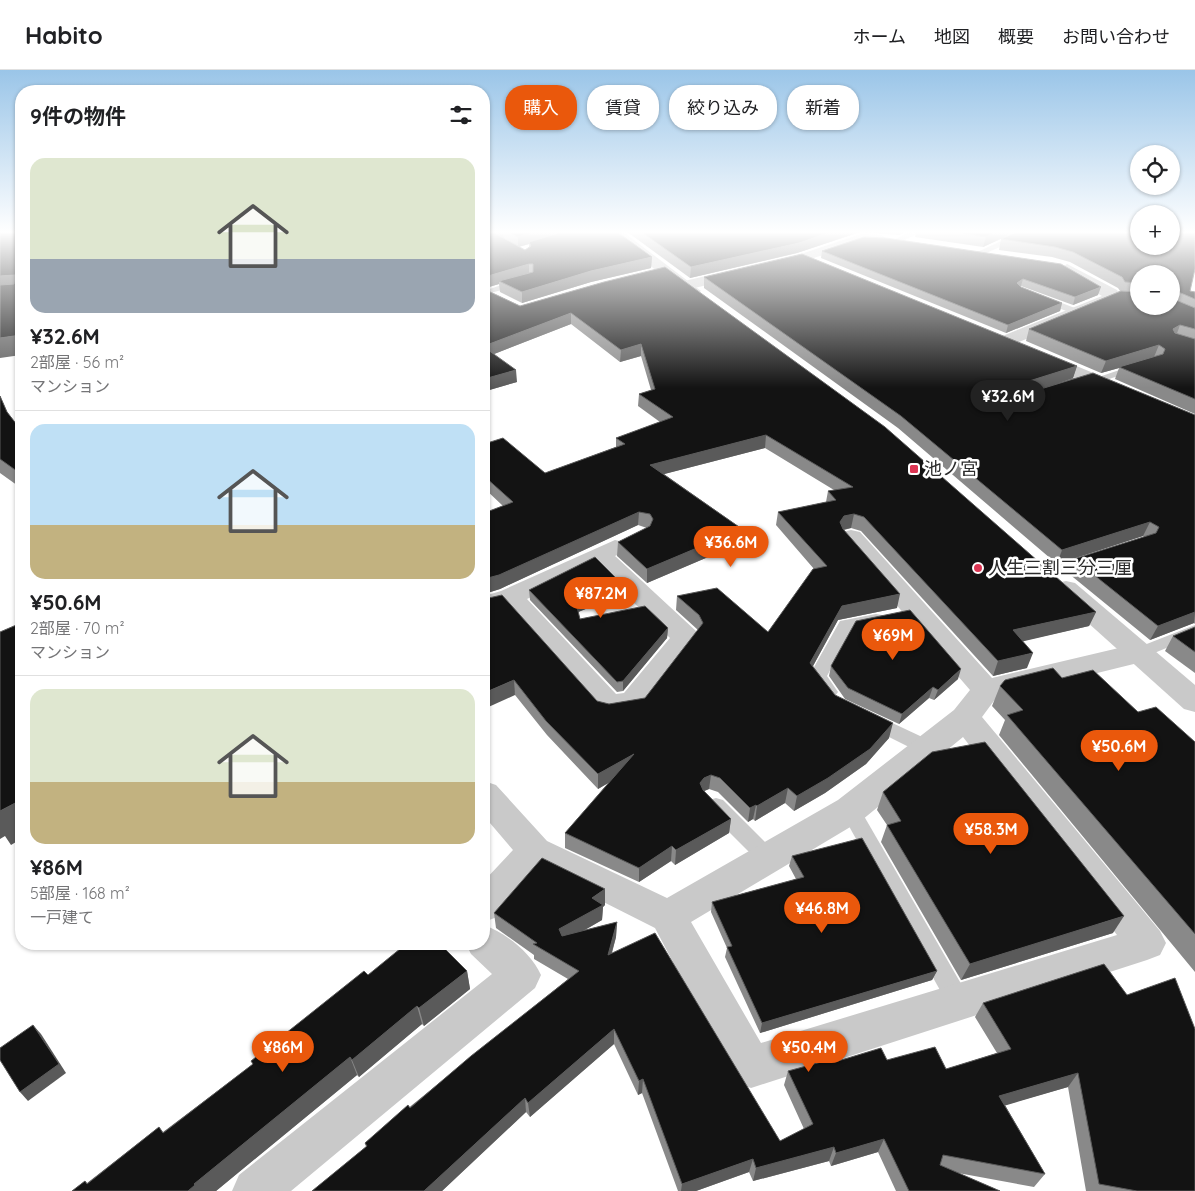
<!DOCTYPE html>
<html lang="ja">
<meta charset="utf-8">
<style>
:root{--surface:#fff;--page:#f2f2f2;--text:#202124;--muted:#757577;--line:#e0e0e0;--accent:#ea580c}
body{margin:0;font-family:Quicksand,"Noto Sans JP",sans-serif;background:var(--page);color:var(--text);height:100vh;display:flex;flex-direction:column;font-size:19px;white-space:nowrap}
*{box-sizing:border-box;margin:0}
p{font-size:16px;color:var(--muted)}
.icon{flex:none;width:28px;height:28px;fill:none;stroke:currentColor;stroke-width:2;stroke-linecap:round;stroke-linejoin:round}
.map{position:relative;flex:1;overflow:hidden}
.panel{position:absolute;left:15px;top:15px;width:475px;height:865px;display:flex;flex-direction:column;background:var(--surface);border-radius:20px;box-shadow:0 1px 4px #0004}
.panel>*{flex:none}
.banner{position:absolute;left:505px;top:15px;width:475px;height:45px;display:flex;gap:10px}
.controls{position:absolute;left:1130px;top:75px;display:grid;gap:10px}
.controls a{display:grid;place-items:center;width:50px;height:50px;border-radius:50%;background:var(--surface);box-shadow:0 1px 4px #0004;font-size:25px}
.price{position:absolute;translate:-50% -42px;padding:0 11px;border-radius:18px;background:var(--accent);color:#fff;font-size:16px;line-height:32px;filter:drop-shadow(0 1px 2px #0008)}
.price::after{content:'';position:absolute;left:50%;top:30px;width:15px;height:11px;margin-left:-8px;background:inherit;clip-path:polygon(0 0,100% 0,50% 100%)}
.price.current{background:#222;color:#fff}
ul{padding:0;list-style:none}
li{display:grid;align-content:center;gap:10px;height:265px;padding:0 15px}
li+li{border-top:1px solid var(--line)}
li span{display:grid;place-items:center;height:155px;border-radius:15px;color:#555}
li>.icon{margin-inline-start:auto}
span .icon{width:90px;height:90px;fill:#fffc;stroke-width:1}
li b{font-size:21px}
h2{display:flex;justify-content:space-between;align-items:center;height:60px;padding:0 15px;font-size:21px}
.chip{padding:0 18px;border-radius:20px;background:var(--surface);box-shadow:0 1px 4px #0004;font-size:18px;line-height:45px}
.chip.current{background:var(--accent);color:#fff}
header{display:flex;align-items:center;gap:30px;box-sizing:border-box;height:70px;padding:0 25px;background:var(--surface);border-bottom:1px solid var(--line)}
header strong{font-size:24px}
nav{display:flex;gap:28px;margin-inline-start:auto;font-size:18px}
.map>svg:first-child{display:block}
</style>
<header>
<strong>Habito</strong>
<nav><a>ホーム</a><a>地図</a><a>概要</a><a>お問い合わせ</a></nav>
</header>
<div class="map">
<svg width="1195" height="1121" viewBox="0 0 1195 1121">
<rect width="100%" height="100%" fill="#fff"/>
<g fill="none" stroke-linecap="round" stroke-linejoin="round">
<g fill="#c9c9c9" fill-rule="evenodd">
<path d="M912 161H924L898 173 891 171Z"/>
<path d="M1008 168 1015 170 982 185 975 183Z"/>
<path d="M519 209 522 210V214L484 225V221Z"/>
<path d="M1041 225 1080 240 1082 242 1074 244 1038 230 1036 228Z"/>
<path d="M1137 294 1142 297 1141 299 1096 313 1090 310Z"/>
<path d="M1091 485 1098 489 1096 492 1048 508 1040 503 1043 500Z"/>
<path d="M876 544 882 545 884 549 882 553 852 559 827 606 838 622 835 626 829 628 823 626 809 606 840 551Z"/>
<path d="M1195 555V566L1140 589 1134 587 1132 583 1134 579Z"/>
<path d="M871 643 935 673 937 678 935 683 928 685 921 683 865 655 862 650 865 645Z"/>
<path d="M716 728 723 730 775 782 778 788 775 794 768 797 761 794 709 742 706 736 709 730Z"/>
<path d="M850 732 857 734 967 924 971 932 967 940 959 943 951 940 840 740 843 734Z"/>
</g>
<g fill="#c9c9c9" fill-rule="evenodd">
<path d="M861 164 881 165 888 169C883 175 862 172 852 176 798 194 742 207 686 220L678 215 680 212 798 185Z"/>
<path d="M1067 194 1117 220 1119 223 1115 232 1012 275H1000L997 271 1000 267 1102 226 1062 202 1059 199Z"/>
<path d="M1040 281 1125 316 1128 320 1125 324H1111L1034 290 1031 286 1034 282Z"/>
<path d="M851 460 860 462 992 608 1140 573 1150 576 1154 583 1150 590 996 628 982 647 1160 861 1166 873 1160 885 1147 890 751 1018 736 1012 655 858 540 800 497 847 484 852V811L513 780 484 746V711L496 715 547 771 667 828 838 730 954 640 970 620 842 472 839 467 842 462ZM963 667 1117 865 761 973 691 852 862 750Z"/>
<path d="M615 470 624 472 627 477 624 482 615 486 696 561 700 567 644 641 609 647 598 644 504 537 484 542V526L501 521ZM596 496 670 568 624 623 616 624 527 529Z"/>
<path d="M484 855C506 863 531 883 541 905L535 918 291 1121H232L239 1105 492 904 471 884 466 874H484Z"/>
</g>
<g fill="#c9c9c9" fill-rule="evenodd">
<path d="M605 161H622L701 221 693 226 687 224Z"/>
<path d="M1066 511 1075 513 1195 615V642L1184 639 1057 525 1053 519 1057 513Z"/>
</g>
</g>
<g fill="#898989" fill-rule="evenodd">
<path d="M484 161H616L652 187 651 198 591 212 522 233 500 222 499 214 489 217 484 216ZM529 174V177L525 180 519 177Z"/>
<path d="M626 161H907L899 165 860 162 797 183 690 208Z"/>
<path d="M916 161H1139L1190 221 1195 222V344L1115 309 1119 298 1101 303 1026 271 1029 259 1120 221 1118 218 1070 192 1052 187 999 180 1001 169 1007 166 983 177 915 167ZM1139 204 1171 236H1139Z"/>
<path d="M864 167 1098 225 1073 235 1021 216 1020 217 1062 233 1060 241 1006 263 821 188 822 181Z"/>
<path d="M704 207 1077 296 1073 308 1195 345V554L1194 553 1150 570 1068 503 1074 489 1144 467 1143 466 1057 494 898 358 704 218Z"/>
<path d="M604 212 1096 542 1089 556 1022 571 1027 598 993 606 861 461 851 458 844 460 897 538 838 550 813 596 835 625 889 668 866 694 825 723 794 741 785 733 755 751 753 749 748 752 718 722 709 719 704 721 731 749 729 763 675 795 671 791 639 812 565 778V763L609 712 598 719 547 665 515 625 484 529 597 631 609 634 645 628 698 560 676 540 677 526 768 562 814 499 776 455 778 442 826 432 828 421 834 420 765 378 664 404 742 459 741 473 647 513 617 486 618 472 647 458 638 455 500 519 484 524V443L503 436 484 418V374L545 403 616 377V368L660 352 638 336 639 324 651 320 641 286 620 292 571 254 494 284 517 312 486 321 487 328 484 329V219L520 236Z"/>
<path d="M0 326 7 342 21 360V418L0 403Z"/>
<path d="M529 520 622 524 578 542 580 549 668 558 667 568 623 621 617 622 530 530Z"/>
<path d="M1195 557V603L1165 581 1173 566Z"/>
<path d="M831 596 958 609 934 630 929 628 899 654 845 629 829 606Z"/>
<path d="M1062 608 1138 642 1195 672V902L999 665 1005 650 992 636 1000 616Z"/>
<path d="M883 722 1113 863 961 910 881 772 887 755 877 740Z"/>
<path d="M792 786 937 901 932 910 760 963 725 887 727 878 711 842 712 832 796 809 789 796Z"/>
<path d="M605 835 603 837 602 850 585 860 617 852 616 867 612 883 780 1071 804 1059 784 1015 788 1001 838 991 887 990 946 999 997 983 975 947 983 933 1104 894 1195 1121H1086L1068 1017 1005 1035 1045 1104 1034 1117 958 1103 1000 1121H896L878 1082 831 1096 829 1091 753 1111 749 1102 696 1121H678L642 1023 638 1025 614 974 530 1047 526 1042 442 1121H312L366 1077 365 1073 568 909 534 889V885L496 858 494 843Z"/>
<path d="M467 901 470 919 424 956 422 954 359 1007 357 1005 216 1121H72L85 1111 87 1113 159 1057 163 1062 252 995 368 905Z"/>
</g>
<g fill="#5a5a5a">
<path d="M501 161H503L504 170 496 164Z"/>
<path d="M538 161H575L529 172V174L518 177V167Z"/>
<path d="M834 161H861L860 162 797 183 690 208 691 197Z"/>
<path d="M900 161H907L899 165Z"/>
<path d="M998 161H1009L1007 166 983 177 986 167Z"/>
<path d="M652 187 651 198 591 212 522 233V222L591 201Z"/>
<path d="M529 194V204L499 211V214L489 217 488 206Z"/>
<path d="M15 205 21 219 0 224V206Z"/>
<path d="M1023 209 1021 216 1015 221 1017 213Z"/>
<path d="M1101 217 1098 225 1073 235 1075 227Z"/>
<path d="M1176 221 1172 232H1171V222Z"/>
<path d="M1062 233 1060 241 1006 263 1008 255Z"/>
<path d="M571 243V254L484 288V276Z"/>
<path d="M1180 255 1176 266 1173 259Z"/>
<path d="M21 265V285L0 288V268Z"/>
<path d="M641 274V286L620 292 621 280Z"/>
<path d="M1159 275 1154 287 1119 297V298L1101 303 1106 291Z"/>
<path d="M1077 296 1073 308 984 340 988 328 991 323Z"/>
<path d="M516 300 517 312 486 321 487 328 484 329V309Z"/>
<path d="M766 365 765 378 649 408 650 395Z"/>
<path d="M639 442 638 455 500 519 484 524V509Z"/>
<path d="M854 444 851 458 842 460 840 452 844 446Z"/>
<path d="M1150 452 1143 466 1057 494 1062 480Z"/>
<path d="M742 459 741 473 647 513V499Z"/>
<path d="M622 514V524L576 543V533Z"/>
<path d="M900 524 897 538 838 550 807 607 810 593 842 536Z"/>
<path d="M1096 542 1089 556 1007 575 1013 560Z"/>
<path d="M1195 542 1194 553 1150 570 1158 556Z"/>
<path d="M668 558 667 568 623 621V611Z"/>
<path d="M1033 583 1027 598 993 606 998 591Z"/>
<path d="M961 599 958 609 934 630 938 620Z"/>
<path d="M514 610 515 625 484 639V623Z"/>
<path d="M933 617 929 628 899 654 902 644Z"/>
<path d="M893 653 889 668 866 694 825 723 794 741 797 726Z"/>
<path d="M634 684 633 699 598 719V704Z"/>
<path d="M711 705 709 719 702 722 700 713 704 708Z"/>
<path d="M788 718 785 733 755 751 757 736Z"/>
<path d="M21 730V769L11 775 5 766 0 769V741Z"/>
<path d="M756 735 753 749 748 752 750 738Z"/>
<path d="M731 749 729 763 675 795 676 780Z"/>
<path d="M484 769 485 781 484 782Z"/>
<path d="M672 776 671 791 639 812V798Z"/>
<path d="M605 819V835L603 837 602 850 560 874 559 859 592 828Z"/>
<path d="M1124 846 1113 863 961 910 970 894Z"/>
<path d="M617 852 616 867 607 900 608 885Z"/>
<path d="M467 901 470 919 424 956 419 938Z"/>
<path d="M937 901 932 910 760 963 762 953Z"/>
<path d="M417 936 422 954 359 1007 352 990Z"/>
<path d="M33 955 41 964 66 1003 28 1031 20 1022Z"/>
<path d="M614 959V974L530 1047 528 1033Z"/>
<path d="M350 987 357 1005 216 1121H188L194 1114Z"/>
<path d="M1078 1003 1068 1017 990 1040 999 1026Z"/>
<path d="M643 1009 642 1023 638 1025 639 1011Z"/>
<path d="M525 1028 526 1042 442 1121H424Z"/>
<path d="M884 1069 878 1082 831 1096 836 1083Z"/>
<path d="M834 1077 829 1091 753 1111 756 1098Z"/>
<path d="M753 1089 749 1102 696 1121H681L682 1114Z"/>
</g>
<g fill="#131313" stroke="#5a5a5a">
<path d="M0 161H21V265L0 268V215L14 214 15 205 0 206Z"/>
<path d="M484 161H501L496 164 525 180 531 176 529 172 565 161H616L652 187 591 201 522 222 499 211 533 202V194H529L488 206 484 205Z"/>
<path d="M506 161H538L518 167Z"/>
<path d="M640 161H834L799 173 691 197Z"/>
<path d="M946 161H998L986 167Z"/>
<path d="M1139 161V176H1171V161H1195V199L1190 221 1195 222V229L1176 221 1171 222V204H1139V213L1125 212 1122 207 1073 182 1055 177 1001 169 1019 161Z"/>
<path d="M864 167 886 168 1061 194 1101 217 1075 227 1023 209 1017 213 1021 217 1062 233 1008 255 822 181Z"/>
<path d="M802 184 1077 296 991 323 988 328 995 333 1093 303 1195 345V542L1158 556 1074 489 1156 463 1159 457 1150 452 1062 480 901 346 704 207Z"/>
<path d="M665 197 885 357 1096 542 1013 560 1033 583 998 591 864 447 854 444 844 446 840 452 843 459 900 524 842 536 810 593 835 625 893 653 870 679 828 708 797 726 788 718 757 736 756 735 750 738 720 708 711 705 704 708 700 713 703 720 731 749 676 780 672 776 639 798 565 763 634 684 598 704 546 651 514 610 484 623V529L502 525 597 631 609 634 645 628 703 553 699 545 677 526 717 518 768 562 813 499 827 496 778 442 836 430 828 421 853 417 766 365 650 395 742 459 647 499 618 472 650 456 653 449 650 444 639 442 499 505 484 509V473L487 471 484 468V443L513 432 484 406V374L503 368 545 403 625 374 616 368 673 347 639 324 655 319 641 274 621 280 571 243 484 276V219L520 236 604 212Z"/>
<path d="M1121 221 1139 222V236H1171V228L1195 238V259L1180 255 1173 259 1175 263 1195 269V329L1119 297 1163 284 1165 279 1159 275 1106 291 1029 259Z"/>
<path d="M484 277 516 300 484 309Z"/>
<path d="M0 326 7 342 21 360V404L0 389Z"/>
<path d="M595 487 622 514 576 533 580 549 645 536 668 558 623 611 617 612 529 520Z"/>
<path d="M910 540 961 599 938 620 933 617 902 644 848 618 831 596 856 551Z"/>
<path d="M21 553V730L0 741V562Z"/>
<path d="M1195 557V582L1173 566Z"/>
<path d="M1053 598 1062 608 1093 600 1138 642 1156 637 1195 672V864L1007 645 1023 640 1000 616 1005 610Z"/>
<path d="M985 672 1124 846 970 894 887 755 901 751 883 722 932 682Z"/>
<path d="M862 768 937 901 762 953 727 877 732 876 712 832 804 807 792 786Z"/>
<path d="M542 788 605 819 592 828 603 835 559 859 562 866 617 852 608 885 655 863 780 1071 813 1054 788 1001 836 988 838 991 881 978 887 990 935 977 946 999 1011 979 983 933 1104 894 1127 925 1175 908 1195 959V1121H1137L1099 1114 1078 1003 999 1026 1045 1104 943 1085 940 1095 1000 1121H909L884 1069 836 1083 834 1077 756 1098 753 1089 682 1114 643 1009 639 1011 614 959 528 1033 525 1028 424 1121H312L367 1076 365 1073 408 1035 410 1038 471 986 579 901 533 874 537 873 494 843Z"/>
<path d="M406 874H440L467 901 419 938 417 936 352 990 350 987 194 1114 195 1115 188 1121H72L85 1111 87 1114 159 1057 163 1063 253 994 251 991 364 901 368 905Z"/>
<path d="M33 955 59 994 20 1022 0 990V978Z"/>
</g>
<linearGradient id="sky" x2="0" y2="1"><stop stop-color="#9ac5e8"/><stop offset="0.51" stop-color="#fff"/><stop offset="1" stop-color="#fff" stop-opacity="0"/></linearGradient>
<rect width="1195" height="318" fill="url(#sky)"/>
<g fill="#dc3553" stroke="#fff" stroke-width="2">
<rect x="909" y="394" width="10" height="10" rx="2.5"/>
<circle cx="978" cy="498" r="5"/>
</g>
<g text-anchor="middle" stroke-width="5" stroke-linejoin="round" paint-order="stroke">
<g font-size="18" fill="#2c2c2c" stroke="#fff" text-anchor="start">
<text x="924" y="405">池ノ宮</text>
<text x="988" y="504">人生三割三分三厘</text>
</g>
</g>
</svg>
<div class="controls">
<a><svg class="icon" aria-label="locate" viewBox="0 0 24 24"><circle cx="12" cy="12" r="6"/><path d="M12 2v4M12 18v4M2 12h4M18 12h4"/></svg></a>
<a>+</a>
<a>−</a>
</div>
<b class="price current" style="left:1008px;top:352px">¥32.6M</b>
<b class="price" style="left:731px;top:498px">¥36.6M</b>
<b class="price" style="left:601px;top:549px">¥87.2M</b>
<b class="price" style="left:893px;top:591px">¥69M</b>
<b class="price" style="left:1119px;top:702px">¥50.6M</b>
<b class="price" style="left:991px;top:785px">¥58.3M</b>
<b class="price" style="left:822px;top:864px">¥46.8M</b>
<b class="price" style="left:283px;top:1003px">¥86M</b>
<b class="price" style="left:809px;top:1003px">¥50.4M</b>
<div class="banner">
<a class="chip current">購入</a>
<a class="chip">賃貸</a>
<a class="chip">絞り込み</a>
<a class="chip">新着</a>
</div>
<section class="panel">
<h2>9件の物件<svg class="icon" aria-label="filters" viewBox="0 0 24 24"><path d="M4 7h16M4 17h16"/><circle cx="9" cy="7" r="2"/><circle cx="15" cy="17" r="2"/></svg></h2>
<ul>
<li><span style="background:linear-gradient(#dfe7d0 65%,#9aa5b1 0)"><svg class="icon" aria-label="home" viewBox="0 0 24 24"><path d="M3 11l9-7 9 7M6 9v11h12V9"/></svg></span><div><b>¥32.6M</b><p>2部屋 · 56 m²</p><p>マンション</p></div></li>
<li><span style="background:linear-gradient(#bfe0f5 65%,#c2b280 0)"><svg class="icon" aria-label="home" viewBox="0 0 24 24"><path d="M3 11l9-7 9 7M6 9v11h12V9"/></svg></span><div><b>¥50.6M</b><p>2部屋 · 70 m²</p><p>マンション</p></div></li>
<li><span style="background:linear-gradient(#dfe7d0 60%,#c2b280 0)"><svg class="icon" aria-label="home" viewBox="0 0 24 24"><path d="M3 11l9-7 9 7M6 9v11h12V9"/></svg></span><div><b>¥86M</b><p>5部屋 · 168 m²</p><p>一戸建て</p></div></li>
</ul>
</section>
</div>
